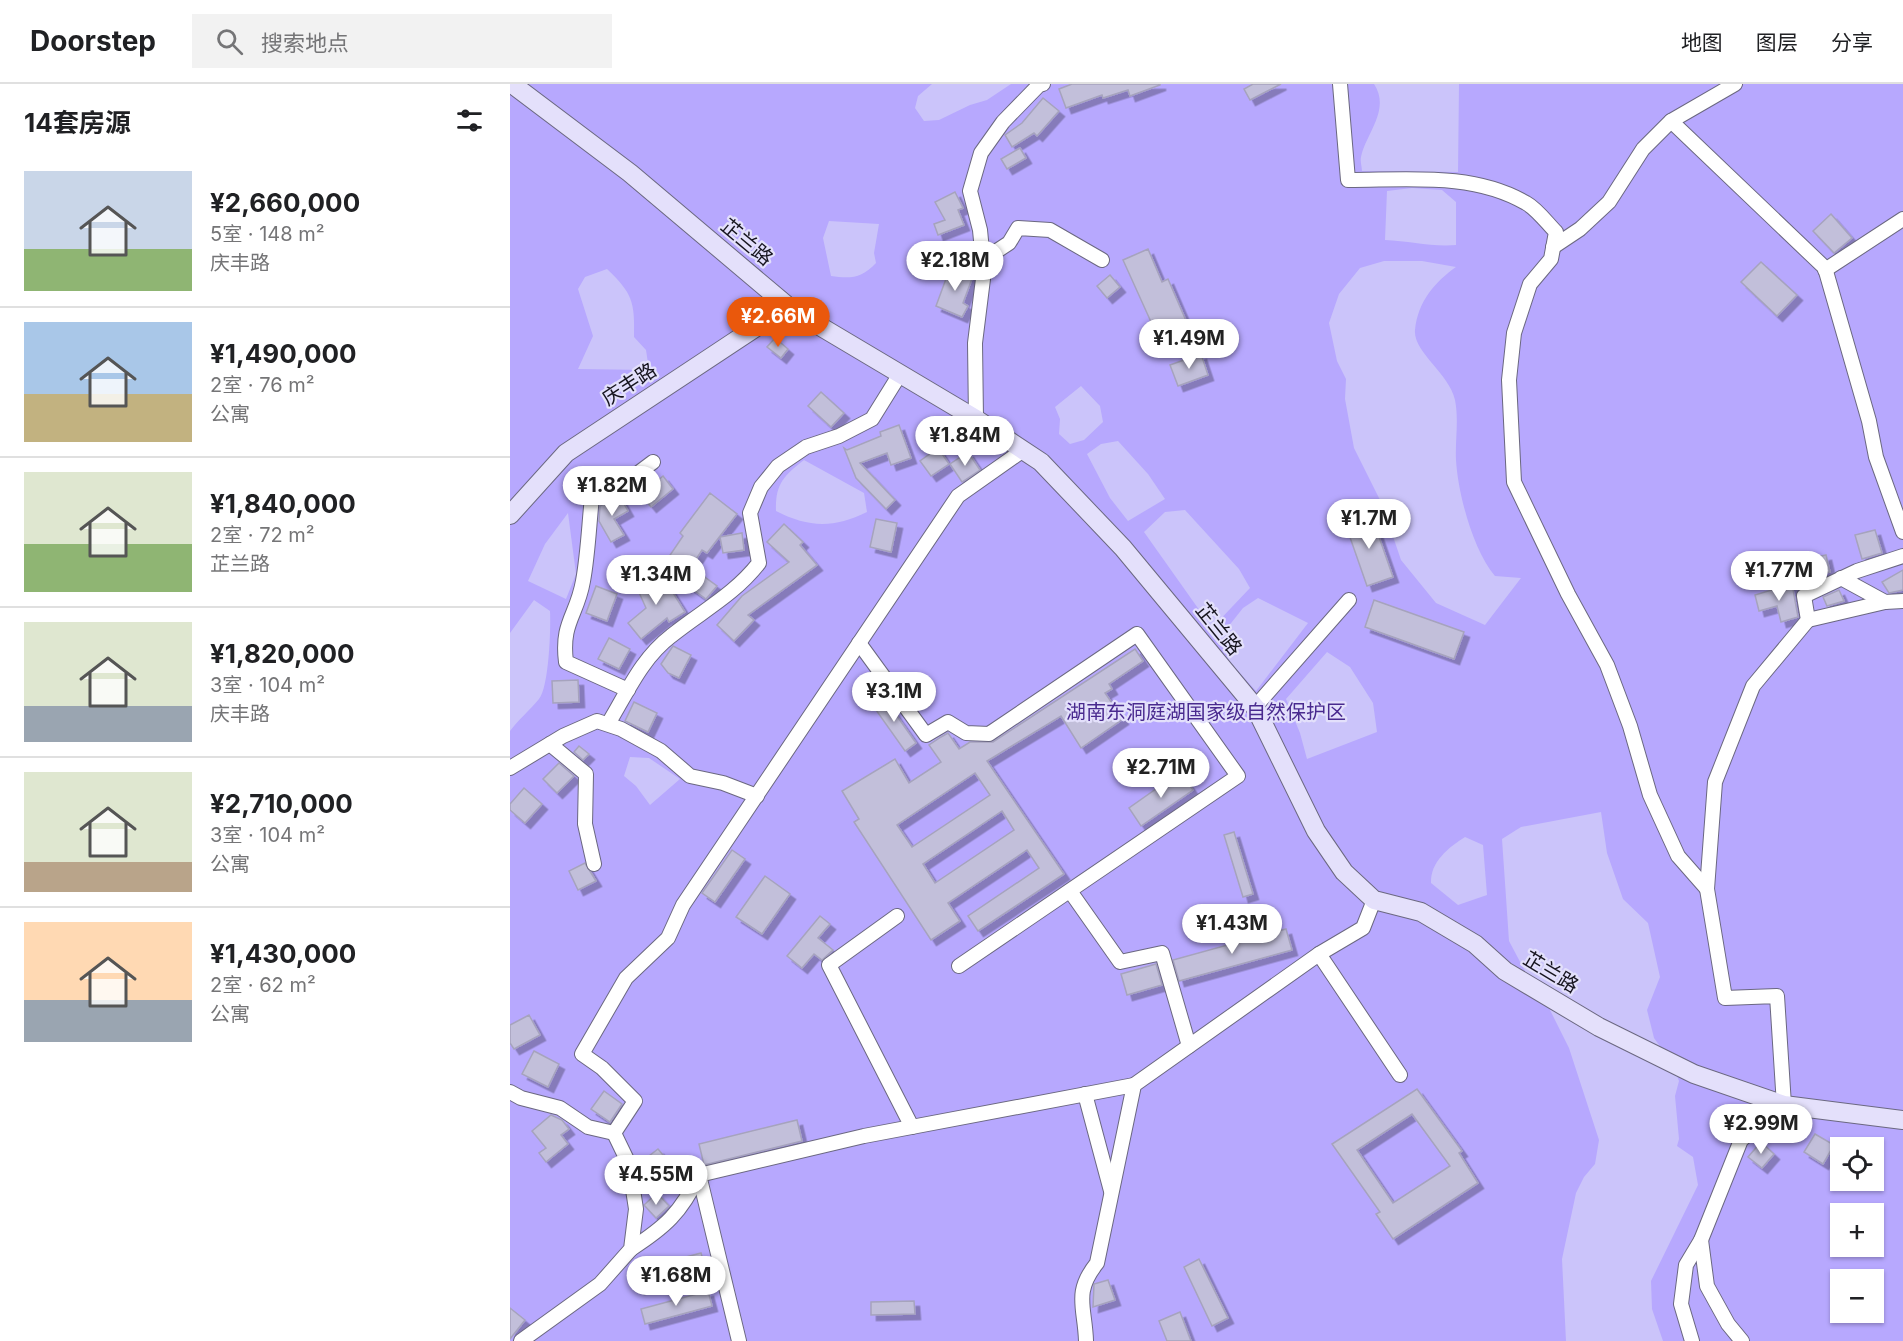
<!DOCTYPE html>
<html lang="zh">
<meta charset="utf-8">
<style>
:root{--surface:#fff;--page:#f2f2f2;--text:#202124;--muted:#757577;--line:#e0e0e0;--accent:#ea580c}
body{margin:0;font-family:Inter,"Noto Sans SC",sans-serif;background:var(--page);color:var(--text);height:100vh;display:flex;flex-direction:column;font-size:22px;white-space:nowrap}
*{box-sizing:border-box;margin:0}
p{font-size:20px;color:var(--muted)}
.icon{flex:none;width:33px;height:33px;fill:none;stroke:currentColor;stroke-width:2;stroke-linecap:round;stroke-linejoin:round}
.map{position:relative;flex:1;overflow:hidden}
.side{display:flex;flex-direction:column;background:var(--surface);width:510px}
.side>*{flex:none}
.tools{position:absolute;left:1320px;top:1053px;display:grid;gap:12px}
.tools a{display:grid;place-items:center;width:54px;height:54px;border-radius:0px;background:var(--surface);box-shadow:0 2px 4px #0004;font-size:30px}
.price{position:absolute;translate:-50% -51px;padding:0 14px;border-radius:21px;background:#fff;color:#222;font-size:20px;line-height:39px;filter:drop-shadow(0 2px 3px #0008)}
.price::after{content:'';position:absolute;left:50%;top:36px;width:18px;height:14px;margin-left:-9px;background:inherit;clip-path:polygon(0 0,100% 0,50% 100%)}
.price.current{background:var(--accent);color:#fff}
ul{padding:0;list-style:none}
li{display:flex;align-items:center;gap:18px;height:150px;padding:0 24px}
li+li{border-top:2px solid var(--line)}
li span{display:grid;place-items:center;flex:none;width:168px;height:120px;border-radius:0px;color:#555}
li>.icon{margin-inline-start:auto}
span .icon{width:72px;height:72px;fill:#fffc;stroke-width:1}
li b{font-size:26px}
h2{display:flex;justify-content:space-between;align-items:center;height:72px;padding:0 24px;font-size:26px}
header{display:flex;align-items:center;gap:36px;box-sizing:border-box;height:84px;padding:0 30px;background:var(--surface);border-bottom:2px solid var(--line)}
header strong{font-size:28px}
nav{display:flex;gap:33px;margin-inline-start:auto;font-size:21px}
.search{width:420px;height:54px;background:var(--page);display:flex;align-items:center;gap:15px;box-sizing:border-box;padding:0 21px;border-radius:0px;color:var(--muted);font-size:22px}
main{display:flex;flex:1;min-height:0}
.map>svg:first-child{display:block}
</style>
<header>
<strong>Doorstep</strong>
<div class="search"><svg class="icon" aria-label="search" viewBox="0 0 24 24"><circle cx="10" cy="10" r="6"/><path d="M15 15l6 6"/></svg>搜索地点</div>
<nav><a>地图</a><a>图层</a><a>分享</a></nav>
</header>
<main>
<section class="side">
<h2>14套房源<svg class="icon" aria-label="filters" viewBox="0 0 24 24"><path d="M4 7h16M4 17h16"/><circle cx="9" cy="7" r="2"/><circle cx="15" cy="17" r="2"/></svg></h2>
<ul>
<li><span style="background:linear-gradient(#c9d6e8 65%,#8fb573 0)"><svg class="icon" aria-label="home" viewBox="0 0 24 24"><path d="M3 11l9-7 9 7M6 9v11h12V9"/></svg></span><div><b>¥2,660,000</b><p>5室 · 148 m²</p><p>庆丰路</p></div></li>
<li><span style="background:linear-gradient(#a9c7e8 60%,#c2b280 0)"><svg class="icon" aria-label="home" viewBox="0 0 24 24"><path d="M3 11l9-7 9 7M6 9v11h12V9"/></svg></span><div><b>¥1,490,000</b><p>2室 · 76 m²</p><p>公寓</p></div></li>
<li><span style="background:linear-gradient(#dfe7d0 60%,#8fb573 0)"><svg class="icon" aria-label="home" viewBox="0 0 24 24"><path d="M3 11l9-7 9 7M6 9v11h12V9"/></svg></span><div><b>¥1,840,000</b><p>2室 · 72 m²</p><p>芷兰路</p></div></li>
<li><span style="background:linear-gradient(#dfe7d0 70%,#9aa5b1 0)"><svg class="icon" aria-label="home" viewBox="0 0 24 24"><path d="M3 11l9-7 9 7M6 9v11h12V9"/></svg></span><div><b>¥1,820,000</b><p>3室 · 104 m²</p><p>庆丰路</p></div></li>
<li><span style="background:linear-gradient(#dfe7d0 75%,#b9a48a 0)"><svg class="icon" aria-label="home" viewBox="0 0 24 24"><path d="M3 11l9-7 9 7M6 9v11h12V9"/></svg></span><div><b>¥2,710,000</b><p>3室 · 104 m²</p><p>公寓</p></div></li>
<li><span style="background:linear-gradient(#ffd9b3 65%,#9aa5b1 0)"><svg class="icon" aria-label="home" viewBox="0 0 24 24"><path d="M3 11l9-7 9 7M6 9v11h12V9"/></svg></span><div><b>¥1,430,000</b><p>2室 · 62 m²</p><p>公寓</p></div></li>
</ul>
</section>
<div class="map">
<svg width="1393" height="1257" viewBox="0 0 1393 1257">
<defs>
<filter id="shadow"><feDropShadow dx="5.5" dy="5.5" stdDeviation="0" flood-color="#0004"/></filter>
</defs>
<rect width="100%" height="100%" fill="#e3e0fb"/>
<path fill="#b7a8fe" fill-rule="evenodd" d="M0 0H1393V1257H0ZM1330 1064H1364V1096H1330ZM1330 1130H1364V1162H1330ZM1330 1196H1364V1228H1330Z"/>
<g fill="#cbc4fa">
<path d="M422 0H501L477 16 460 21 429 36 414 37 405 24 408 12Z"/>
<path d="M864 0H949L948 88 852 87C852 83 850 77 851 73 856 49 881 26 864 0Z"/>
<path d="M902 104 932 106 946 118V161C922 163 899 157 875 156L877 107Z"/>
<path d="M319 137 369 140 364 169 366 179C352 194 341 195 321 192L313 154Z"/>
<path d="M874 177H912L946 183C925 198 908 217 905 246 903 268 939 289 945 316 949 336 945 356 946 376 948 410 963 466 985 492L1011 494 975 541 926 519 891 476 872 420 844 364 835 315 836 295 827 277 819 239 829 210 850 184Z"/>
<path d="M97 185C122 209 125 217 124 253L136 266 139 286 68 285 83 252 68 205 75 193Z"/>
<path d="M571 302 590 322 593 338 574 356 560 360 549 350 550 335 545 323Z"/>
<path d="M608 357 638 390 655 415 618 437 600 414 577 370 591 360Z"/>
<path d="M294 376 354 409 357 428C324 444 299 444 266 427 265 401 273 392 294 376Z"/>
<path d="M675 426 729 485 740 504 702 544 634 448 655 428Z"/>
<path d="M58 429 66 490 56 515 18 497 35 460Z"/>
<path d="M748 514 798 539 746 607 718 576 714 548 733 524Z"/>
<path d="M24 516 40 527C41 544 39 603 29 615 20 626 9 635 0 647V549Z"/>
<path d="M817 568 840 583 863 619 867 648 797 675 790 649 776 615Z"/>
<path d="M120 673 139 674 170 695 140 721 126 702 114 692Z"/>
<path d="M1091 728 1097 769 1113 815 1138 839 1150 893 1137 926 1144 954 1162 979 1169 997 1165 1012 1169 1055 1167 1062 1183 1073 1188 1101 1141 1197 1142 1225 1153 1257H1056L1052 1175 1066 1109 1074 1093 1085 1080 1089 1056 1059 964 1035 916 1017 891 999 857 992 755 1011 743Z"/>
<path d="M955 753 973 761 977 811 948 821 921 799C920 778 939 763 955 753Z"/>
</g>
<g fill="#c2bfda" stroke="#a6a3bd" stroke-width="1.5" fill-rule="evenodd" filter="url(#shadow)">
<path d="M562 0H650V1L620 12 618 6 593 14 592 11 556 24 549 5Z"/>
<path d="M743 0H771L740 16 734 5Z"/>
<path d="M533 14 549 27 527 52 524 49 502 63 495 51 512 39Z"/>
<path d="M510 64 516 74 497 85 491 75Z"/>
<path d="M445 108 453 124 448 126 454 141 428 151 424 140 435 136 425 118Z"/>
<path d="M1321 130 1342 154 1324 169 1303 147Z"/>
<path d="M638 165 652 198 658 195 680 246 651 260 613 176Z"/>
<path d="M1251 178 1287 211 1267 232 1231 198Z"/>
<path d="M440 184 463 192 453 219 458 222 452 233 426 222Z"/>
<path d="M600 191 610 203 597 214 587 202Z"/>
<path d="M265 254 278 265 271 274 257 263Z"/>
<path d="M691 270 698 291 668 302 660 281Z"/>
<path d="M311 308 334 329 321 343 298 322Z"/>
<path d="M389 341 401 374 381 381 377 369 350 379 385 416 376 425 346 394 334 364 337 366 371 352 370 348Z"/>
<path d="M428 364 439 380 421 392 410 377Z"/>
<path d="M458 368 470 386 452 398 440 380Z"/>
<path d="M153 392 163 405 141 423 131 411Z"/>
<path d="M200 409 227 430 197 469 192 466 181 483 207 502 196 515 152 483 173 452 170 449Z"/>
<path d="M109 411 118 427 104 435 114 451 101 458 89 437 90 422Z"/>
<path d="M861 430 883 493 857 502 835 439Z"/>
<path d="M366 435 387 439 381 468 360 463Z"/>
<path d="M274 440 293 458 290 461 307 481 238 531 244 536 224 557 207 541 232 512 279 478 257 458Z"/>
<path d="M1365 446 1372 469 1352 475 1345 451Z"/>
<path d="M232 449 234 466 213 469 210 453Z"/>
<path d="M1316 471 1320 488 1293 494 1290 477Z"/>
<path d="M1393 486V506L1379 509 1372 498Z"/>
<path d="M150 488 175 528 159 538 157 534 131 555 118 539 136 524 127 504 143 491 145 495Z"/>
<path d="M1282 500 1288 533 1271 538 1267 522 1249 527 1245 511Z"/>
<path d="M86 502 107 510 97 537 76 529Z"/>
<path d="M1329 506 1334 517 1317 522 1313 513Z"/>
<path d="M864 516 954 548 944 575 855 543Z"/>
<path d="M99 554 120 565 109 585 88 575Z"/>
<path d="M163 562 181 571 169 594 158 589 151 580Z"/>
<path d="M625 565 633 577 599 600 602 605 595 609 613 635 571 664 551 632 477 677 554 790 468 847 458 832 529 784 517 766 438 819 450 837 421 856 344 738 349 735 332 707 385 675 399 699 431 678 419 661 431 653 438 649 449 665 460 658H483ZM465 689 480 711 402 763 387 741ZM492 727 504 746 425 799 413 780Z"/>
<path d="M68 596 69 618 43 619 42 597Z"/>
<path d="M372 611 406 659 395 667 361 619Z"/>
<path d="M124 618 147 629 138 648 115 637Z"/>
<path d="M69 662 79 670 73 676 64 668Z"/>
<path d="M49 679 64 692 47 709 33 695Z"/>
<path d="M670 688 683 706 631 742 619 724Z"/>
<path d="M14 704 32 720 15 739 0 726V720Z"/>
<path d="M724 748 743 810 733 813 714 751Z"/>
<path d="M222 766 235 775 205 818 192 809Z"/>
<path d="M75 779 86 797 68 806 59 787Z"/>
<path d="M255 792 280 810 252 850 226 833Z"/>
<path d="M310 832 320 840 308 854 323 866 312 876 304 870 292 884 277 872Z"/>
<path d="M776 845 782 866 669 897 663 876Z"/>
<path d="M646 880 652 901 617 911 611 890Z"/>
<path d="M19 931 30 951 4 965 0 959V941Z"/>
<path d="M24 967 49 980 38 1003 12 990Z"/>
<path d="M907 1005 952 1067 949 1069 968 1099 883 1155 866 1130 870 1128 822 1060ZM902 1030 940 1082 883 1119 847 1066Z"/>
<path d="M94 1007 112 1020 100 1038 81 1025Z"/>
<path d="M41 1031 52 1036 59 1045 51 1051 58 1060 36 1078 29 1069 36 1064 22 1047Z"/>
<path d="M287 1036 292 1057 194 1081 189 1060Z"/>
<path d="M1305 1050 1324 1061 1313 1080 1294 1068Z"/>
<path d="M1251 1058 1264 1070 1252 1084 1238 1073Z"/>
<path d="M148 1065 163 1083 145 1098 130 1079Z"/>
<path d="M147 1109 159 1122 146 1134 134 1121Z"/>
<path d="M191 1169 196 1186 129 1205 124 1187Z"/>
<path d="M689 1175 718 1234 702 1242 674 1183Z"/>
<path d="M598 1196 605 1216 583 1223 584 1200Z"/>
<path d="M198 1207 202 1222 135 1240 131 1225Z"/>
<path d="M404 1217 405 1230 361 1231V1218Z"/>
<path d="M0 1224 15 1236 0 1255Z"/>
<path d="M670 1228 681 1257H657L649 1237Z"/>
</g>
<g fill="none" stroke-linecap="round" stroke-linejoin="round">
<g stroke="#6b6880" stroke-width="16">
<g id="street">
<path d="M830 0 838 96C898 96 963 88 1016 119 1027 125 1037 139 1046 148L1041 175 1020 200 1004 249 999 296 1004 398 1058 510 1097 581 1120 642 1140 711 1168 772 1197 805"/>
<path d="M1161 37 1315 184 1359 337 1366 373 1393 448"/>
<path d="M1043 163 1070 145 1099 118 1133 65 1161 37 1225 0"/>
<path d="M473 176 499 159 508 144 540 146 592 176"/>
<path d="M1315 186 1393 135"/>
<path d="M466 335 465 259 474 187 470 146 460 107 471 69 493 38 529 1 533 0"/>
<path d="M1331 494 1375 518"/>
<path d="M1298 536 1375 518 1393 517"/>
<path d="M349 559 416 651 438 638 456 649 479 650 627 550 728 692 449 882"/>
<path d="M118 606 56 578C51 538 67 532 73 497 78 470 79 441 82 413L127 390 143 378"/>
<path d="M745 623 839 516"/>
<path d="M98 640C117 609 131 575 161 552 192 527 224 511 249 479L240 429 251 403 268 382 296 363 329 352 362 335 390 290"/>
<path d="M40 660 76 690 75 740 84 780"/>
<path d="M0 684 53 652 87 637 111 645 151 667 180 692 213 699 247 712"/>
<path d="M560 807 610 878 652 869 679 962"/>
<path d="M387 832 319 881 402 1043"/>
<path d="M809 870 890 991"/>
<path d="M0 1008 11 1014 50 1024 78 1043 104 1049"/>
<path d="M575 1010 601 1107"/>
<path d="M189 1091 229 1257"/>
<path d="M1191 1156 1197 1202 1218 1240 1232 1257"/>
<path d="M121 1165C155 1143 171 1129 189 1091L354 1052 624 1001"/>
<path d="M11 1257 90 1200 121 1165 126 1125 119 1080 104 1049 125 1017 92 984 72 970 116 894 158 854 173 821 448 412 512 367"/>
<path d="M576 1257C575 1223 563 1209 587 1179L624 1001 809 870 853 844 864 816"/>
<path d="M1182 1257 1171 1220 1176 1181 1191 1156 1231 1056 1274 1021 1267 912 1215 914 1197 805 1205 698 1243 602 1298 536 1294 512 1347 487 1393 472"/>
</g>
</g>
<g stroke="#6b6880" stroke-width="20">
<g id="secondary">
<path d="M2 0 120 89 281 225 466 335 531 378 613 464 745 623 806 747 834 788 864 816 911 828 965 860 995 887 1089 943 1184 990 1274 1021 1393 1036"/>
<path d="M0 431 56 369 278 222"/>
</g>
</g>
<use href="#street" stroke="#fff" stroke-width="14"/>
<use href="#secondary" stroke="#e4e0fb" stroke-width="18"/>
</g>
<g text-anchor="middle" stroke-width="4.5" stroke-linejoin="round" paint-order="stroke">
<g font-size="20" fill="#16141e" stroke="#e3e0fb">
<text transform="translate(237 158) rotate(40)" y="7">芷兰路</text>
<text transform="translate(119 300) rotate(-33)" y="7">庆丰路</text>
<text transform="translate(709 545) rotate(51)" y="7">芷兰路</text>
<text transform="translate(1041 888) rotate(31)" y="7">芷兰路</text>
</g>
<g font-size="20" fill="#492a8f" stroke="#e3e0fb">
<text x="696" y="635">湖南东洞庭湖国家级自然保护区</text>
</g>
</g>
</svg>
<div class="tools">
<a><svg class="icon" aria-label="locate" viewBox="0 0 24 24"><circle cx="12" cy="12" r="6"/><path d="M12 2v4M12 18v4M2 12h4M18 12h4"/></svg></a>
<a>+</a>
<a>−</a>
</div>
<b class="price" style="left:445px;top:208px">¥2.18M</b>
<b class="price current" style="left:268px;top:264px">¥2.66M</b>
<b class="price" style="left:679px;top:286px">¥1.49M</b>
<b class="price" style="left:455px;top:383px">¥1.84M</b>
<b class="price" style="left:102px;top:433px">¥1.82M</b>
<b class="price" style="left:859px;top:466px">¥1.7M</b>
<b class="price" style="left:1269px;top:518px">¥1.77M</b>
<b class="price" style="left:146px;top:522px">¥1.34M</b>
<b class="price" style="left:384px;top:639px">¥3.1M</b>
<b class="price" style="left:651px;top:715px">¥2.71M</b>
<b class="price" style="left:722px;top:871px">¥1.43M</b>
<b class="price" style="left:1251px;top:1071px">¥2.99M</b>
<b class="price" style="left:146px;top:1122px">¥4.55M</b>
<b class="price" style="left:166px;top:1223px">¥1.68M</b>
</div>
</main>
